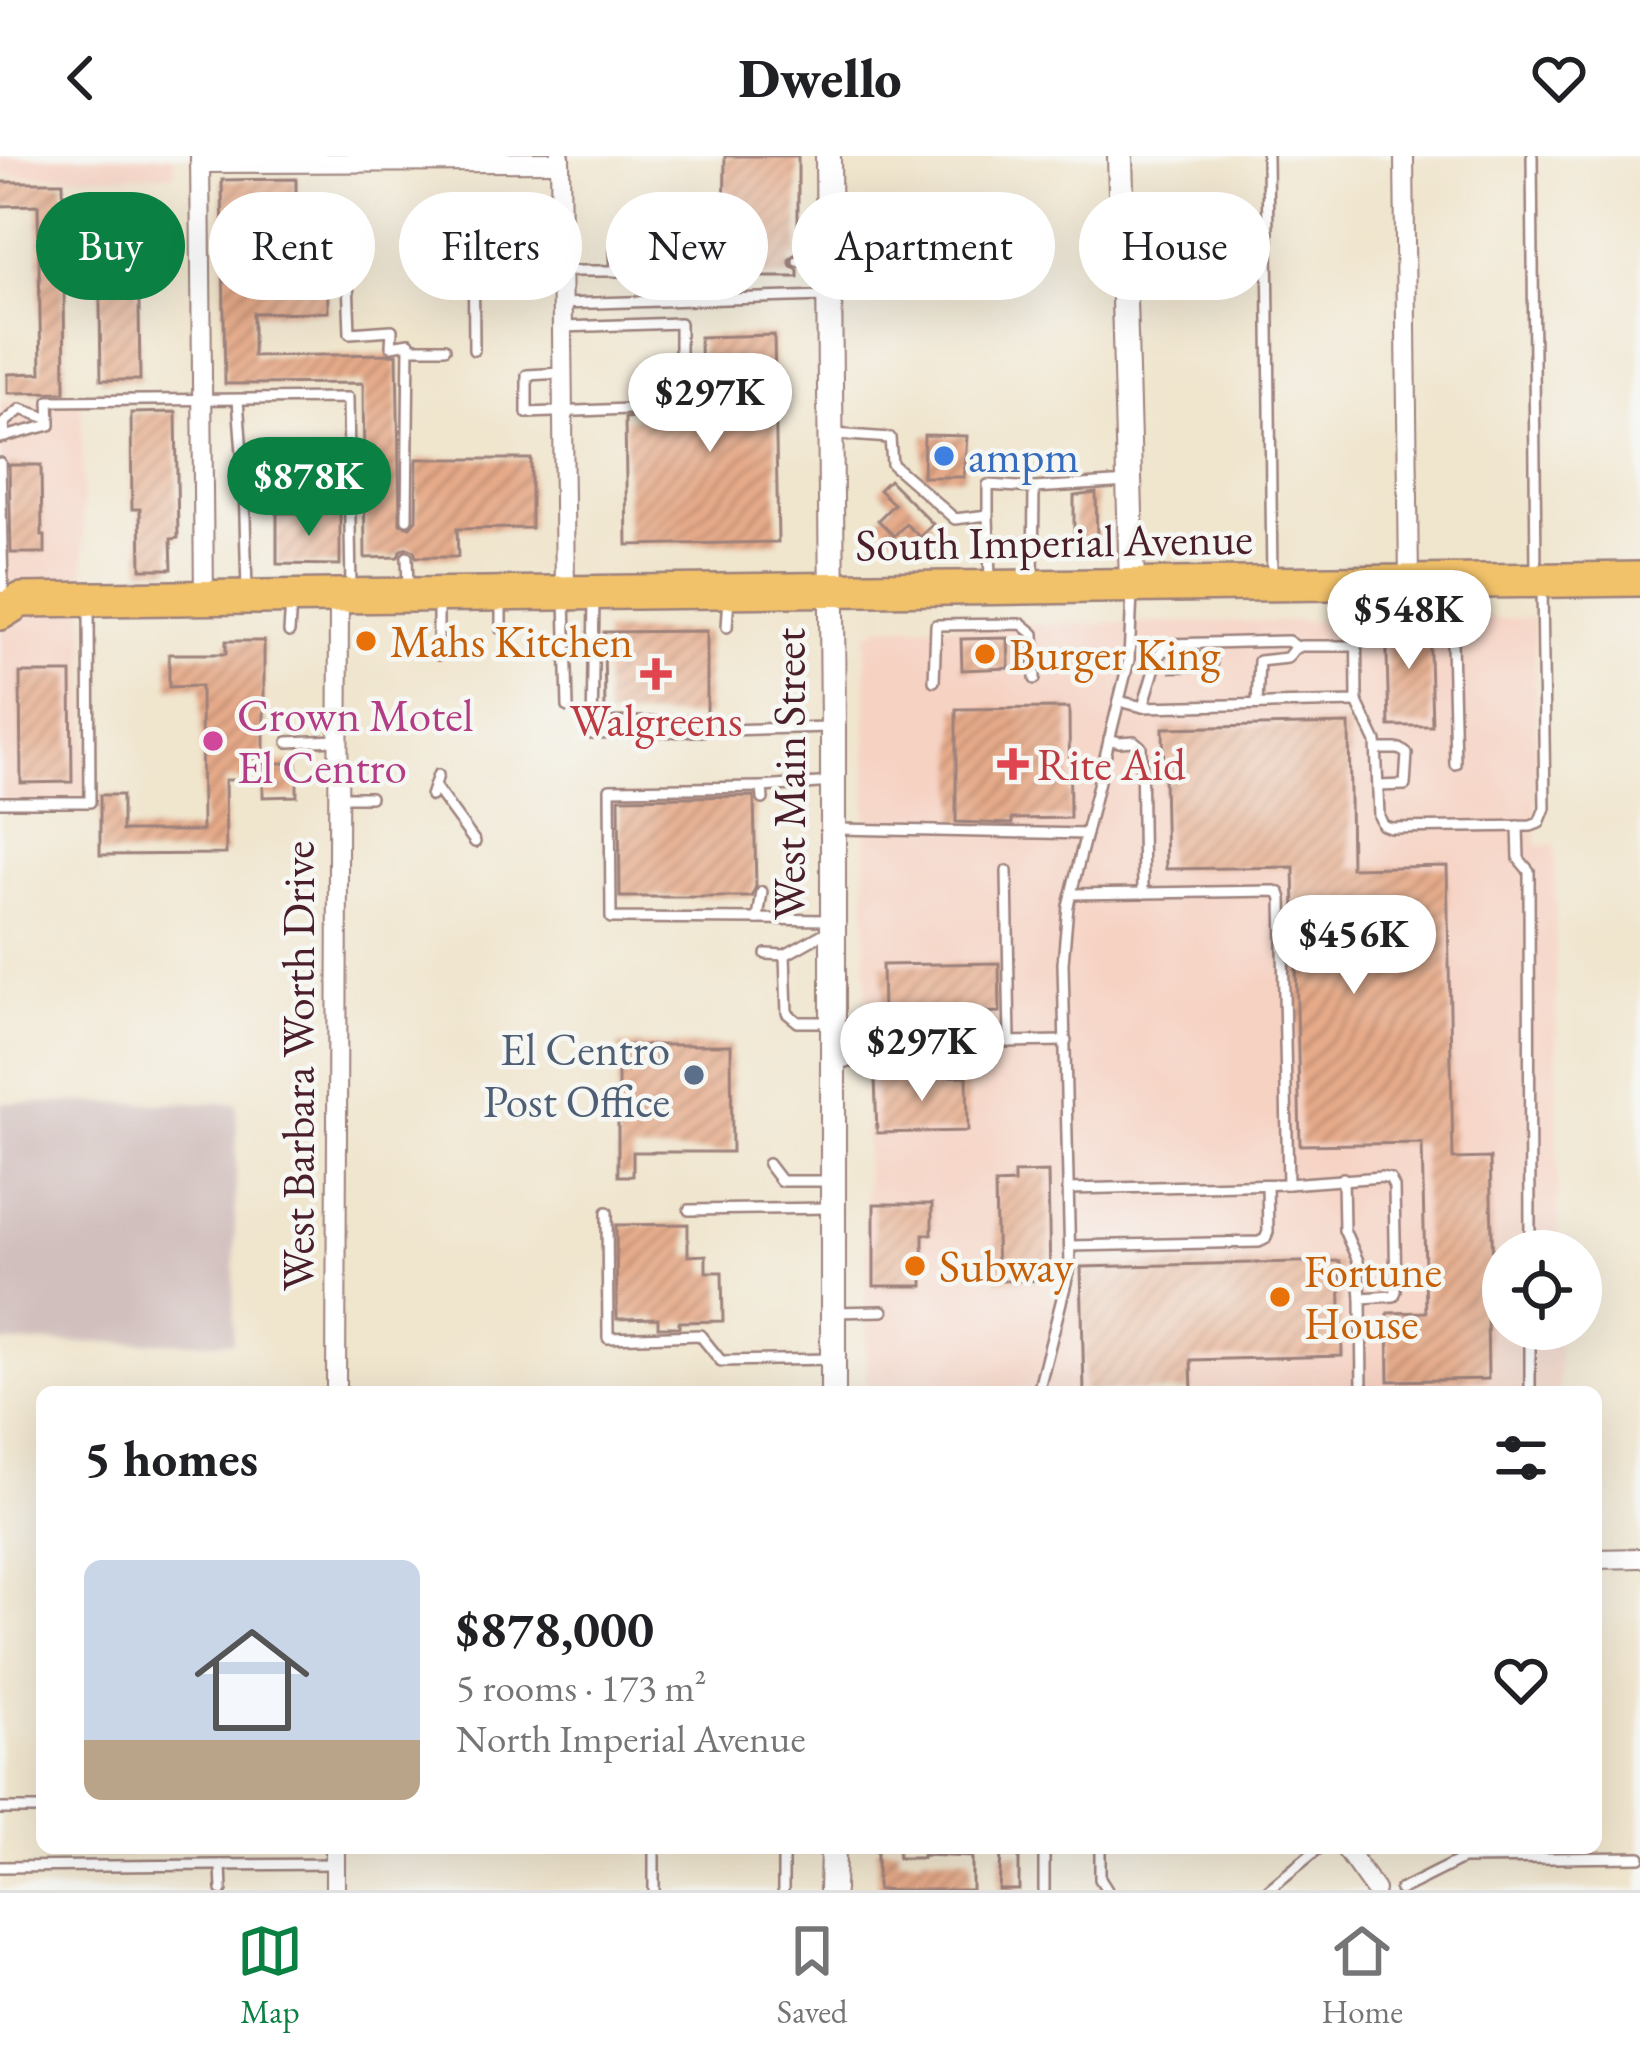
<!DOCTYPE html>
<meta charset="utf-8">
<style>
:root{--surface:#fff;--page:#f6f6f6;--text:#202124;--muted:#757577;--line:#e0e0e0;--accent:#0b8043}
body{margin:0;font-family:"EB Garamond",serif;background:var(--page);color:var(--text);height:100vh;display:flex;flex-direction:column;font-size:45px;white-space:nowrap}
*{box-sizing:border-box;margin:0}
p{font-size:39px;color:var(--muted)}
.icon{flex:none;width:66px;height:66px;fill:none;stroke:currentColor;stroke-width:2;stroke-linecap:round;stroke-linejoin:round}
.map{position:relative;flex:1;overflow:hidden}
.drawer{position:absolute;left:36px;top:1230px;width:1566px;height:468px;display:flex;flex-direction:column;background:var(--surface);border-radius:18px;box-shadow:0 12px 48px #0002}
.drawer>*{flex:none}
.banner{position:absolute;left:36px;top:36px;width:1569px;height:108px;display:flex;gap:24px}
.controls{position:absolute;left:1482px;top:1074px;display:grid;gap:24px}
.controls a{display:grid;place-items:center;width:120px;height:120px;border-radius:50%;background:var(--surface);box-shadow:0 12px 48px #0002;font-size:60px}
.price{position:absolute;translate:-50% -102px;padding:0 27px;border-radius:42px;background:#fff;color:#222;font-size:39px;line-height:78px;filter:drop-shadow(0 3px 6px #0008)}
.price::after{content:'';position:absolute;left:50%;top:72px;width:36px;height:27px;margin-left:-18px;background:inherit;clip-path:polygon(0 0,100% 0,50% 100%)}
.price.selected{background:var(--accent);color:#fff}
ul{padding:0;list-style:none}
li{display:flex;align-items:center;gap:36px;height:300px;padding:0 48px}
li span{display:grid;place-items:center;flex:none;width:336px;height:240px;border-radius:18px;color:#555}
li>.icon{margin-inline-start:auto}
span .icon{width:144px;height:144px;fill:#fffc;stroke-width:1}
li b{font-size:51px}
h2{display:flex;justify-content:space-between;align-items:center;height:144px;padding:0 48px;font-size:51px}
.tag{padding:0 42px;border-radius:54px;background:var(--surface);box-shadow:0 12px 48px #0002;font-size:42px;line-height:108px}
.tag.selected{background:var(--accent);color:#fff}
header{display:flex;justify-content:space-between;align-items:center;height:156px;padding:0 48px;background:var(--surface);font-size:54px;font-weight:800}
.tab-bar{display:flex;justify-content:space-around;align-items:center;height:168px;border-top:3px solid var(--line);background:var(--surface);font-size:33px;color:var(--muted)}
.tab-bar a{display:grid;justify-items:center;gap:6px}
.tab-bar .selected{color:var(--accent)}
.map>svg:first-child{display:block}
</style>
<header><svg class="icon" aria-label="back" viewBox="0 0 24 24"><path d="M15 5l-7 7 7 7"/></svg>Dwello<svg class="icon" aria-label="heart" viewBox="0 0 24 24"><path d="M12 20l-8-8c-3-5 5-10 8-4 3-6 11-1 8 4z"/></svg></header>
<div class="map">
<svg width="1640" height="1734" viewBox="0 0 1640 1734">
<defs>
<pattern id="building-hatch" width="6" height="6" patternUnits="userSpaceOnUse" patternTransform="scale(3)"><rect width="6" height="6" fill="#e6aa89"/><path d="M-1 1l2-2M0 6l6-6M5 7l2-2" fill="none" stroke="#bc8a70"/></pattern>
</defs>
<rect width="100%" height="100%" fill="#f6f6f2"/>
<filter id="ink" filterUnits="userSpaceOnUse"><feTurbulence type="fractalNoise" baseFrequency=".00833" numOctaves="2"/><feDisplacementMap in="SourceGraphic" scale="24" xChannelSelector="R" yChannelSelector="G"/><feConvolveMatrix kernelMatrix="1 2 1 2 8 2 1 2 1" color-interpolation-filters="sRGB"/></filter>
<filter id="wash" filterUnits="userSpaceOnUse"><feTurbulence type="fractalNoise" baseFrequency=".004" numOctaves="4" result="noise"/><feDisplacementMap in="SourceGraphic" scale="48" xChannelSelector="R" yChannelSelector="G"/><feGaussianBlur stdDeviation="2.7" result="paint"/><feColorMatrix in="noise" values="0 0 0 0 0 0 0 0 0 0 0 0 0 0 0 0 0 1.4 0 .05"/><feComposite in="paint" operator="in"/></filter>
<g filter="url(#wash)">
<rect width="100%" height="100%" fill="#f0e5cd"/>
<g fill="#f6d2c3">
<path d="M0 0H174V19L0 20Z"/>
<path d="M81 244 89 657 0 656V245Z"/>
<path d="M1534 462 1536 689H1555L1558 1095H1503V1173H1558L1559 1236H866V480L880 470Z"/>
</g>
<path fill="#d1bfbd" d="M0 947H237L233 1186 0 1187Z"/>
<g id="blocks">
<g fill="url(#building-hatch)">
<path d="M725 0H798V96L789 104 791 110 798 114V121H742L743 117H728V113L735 111 738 104 734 96 724 93Z"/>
<path d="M296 23V53L248 54V101H327L328 156 253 157V200L397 198 400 368 410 371 416 364 417 303H531V372L457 373 458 401H416L414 395 408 392 401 394 398 401 365 402 363 227 225 228 222 24Z"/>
<path d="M0 26H63L65 236 8 237V218L41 217 38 49 0 50Z"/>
<path d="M138 72 140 224H101L99 73Z"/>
<path d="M774 179 778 386 627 389 625 262 701 258 700 181Z"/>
<path d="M176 256 178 382 171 383 172 413H141L140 353H132L131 257Z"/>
<path d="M924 279 967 280 964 321H923Z"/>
<path d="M9 309H41L42 380H45V397H11Z"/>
<path d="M889 324 933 368 920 381 906 368 894 380 878 364 894 348 879 334Z"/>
<path d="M1096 337 1097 385H1074V340Z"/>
<path d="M277 357H340V409L277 408Z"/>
<path d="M1429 462 1432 570H1389L1386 463Z"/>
<path d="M707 475V560L605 561 604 476Z"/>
<path d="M1008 482 1009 512 962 514 961 483Z"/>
<path d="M226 485H264V607H297V640L263 641V624H225L226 698 100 699V639H122V675H202L201 530 169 531V498H226Z"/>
<path d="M1217 496V515L1171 516 1173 497Z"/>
<path d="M20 517H71L72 626 21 627Z"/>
<path d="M1069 552 1070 662 1012 663V668L956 666V553Z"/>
<path d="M1349 568 1351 712 1447 710 1453 1003 1490 1002 1494 1155 1487 1156 1488 1223 1389 1225 1388 1157 1426 1156 1422 987 1300 989 1294 711 1166 713 1163 572Z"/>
<path d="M754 640 756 730 752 741H620L619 642Z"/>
<path d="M999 807 1000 856 883 858 882 809Z"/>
<path d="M618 889H731L732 996H633V1020H618Z"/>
<path d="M967 920 968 975 877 977 875 922Z"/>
<path d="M1048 1016 1050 1124 997 1125 995 1028 1014 1027V1017Z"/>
<path d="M874 1048H932V1078H923V1130H874Z"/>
<path d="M688 1068V1100L706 1099V1116H722L723 1165 679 1166V1171H658V1162L617 1163 616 1069Z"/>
<path d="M1340 1105 1342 1200 1191 1204 1192 1236H1084L1081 1111Z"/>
<path d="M877 1692H898V1702H922V1699L972 1701V1734H877Z"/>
<path d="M1001 1697H1019V1734H999Z"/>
</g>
</g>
</g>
<g filter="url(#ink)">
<use href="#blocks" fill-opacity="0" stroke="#9d827c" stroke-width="3"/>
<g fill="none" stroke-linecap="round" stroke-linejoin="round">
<g stroke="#9d827c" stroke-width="14">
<g id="service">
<path d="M1267 0 1272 421"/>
<path d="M1532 0 1536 415"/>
<path d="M346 70 350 177 392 174 391 190 409 187 407 363"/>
<path d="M798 105H827"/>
<path d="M562 115H616L615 95 697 96"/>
<path d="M616 115 729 104"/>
<path d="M561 148 826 140"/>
<path d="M562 171 680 167V251L527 257V219L562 217"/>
<path d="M409 192H445"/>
<path d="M474 194 473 64 561 62"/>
<path d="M238 244 244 324 247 436"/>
<path d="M834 278 890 282 892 308 955 363 988 359 990 424"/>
<path d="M5 281 4 267 21 253 50 263"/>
<path d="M0 282 50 269 49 245 348 242 351 434"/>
<path d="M0 307 3 432"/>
<path d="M988 359V329L1034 332"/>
<path d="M407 401 408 432"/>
<path d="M1033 423 1034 332 1129 326"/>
<path d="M1451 432 1452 462"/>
<path d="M501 442V473"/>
<path d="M594 442 592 578 829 571"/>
<path d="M565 443 568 551"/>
<path d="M727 471 729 440"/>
<path d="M289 476 291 446"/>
<path d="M1452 486 1455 608"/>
<path d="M438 499V445"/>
<path d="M934 525 936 469 1022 468 1034 478 1035 523"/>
<path d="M1119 545 1143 551 1357 546 1356 431"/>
<path d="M1357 546 1376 586 1379 660 1383 669 1391 672 1531 670 1539 667 1545 652 1542 431"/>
<path d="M1257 548 1259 505 1287 502 1294 493 1301 490H1356"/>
<path d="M1143 551 1158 501 1168 488 1288 485 1297 491"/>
<path d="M1109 583 1119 586 1134 585 1141 591 1143 737 1275 735 1280 737 1282 743 1288 1028 1381 1021 1390 1023 1394 1031 1396 1135 1394 1140 1361 1142 1362 1236"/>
<path d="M288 586 337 584"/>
<path d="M1377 593H1400L1407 598 1405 629 1378 630"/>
<path d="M434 630 475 686"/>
<path d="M431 640 438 619"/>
<path d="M339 641H370"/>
<path d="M763 643 762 631 833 626"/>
<path d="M0 646H90L89 453"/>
<path d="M1518 670 1519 703 1529 715 1530 1095"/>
<path d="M838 673 1086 678"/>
<path d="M1007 715 1010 886"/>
<path d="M762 736 758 763 828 764"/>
<path d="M1071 738 1143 737"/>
<path d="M758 763 611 762 610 633 762 631"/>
<path d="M766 798 785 799 828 775"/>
<path d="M785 799 787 857 798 866H829"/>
<path d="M833 872 924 873 941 887 925 906H838"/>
<path d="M941 887 1066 885"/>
<path d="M768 1008 781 1025H833"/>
<path d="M1343 1022 1344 1074 1358 1105 1361 1142"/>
<path d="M1068 1033 1288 1028"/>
<path d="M689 1054 828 1052"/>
<path d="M607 1056 608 1182 700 1179 721 1205 831 1203"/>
<path d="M1070 1090 1259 1086 1265 1083 1268 1076 1267 1030"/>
<path d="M833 1156 883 1155"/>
<path d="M1530 1173V1236"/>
<path d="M1038 1236 1070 1111 1063 807 1068 750 1129 504 1132 437"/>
<path d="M0 1653H42"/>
<path d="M783 1692V1734"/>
<path d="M1044 1692V1734"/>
<path d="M1100 1692V1723L1107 1734"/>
<path d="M221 1709 222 1734"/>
<path d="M0 1711 335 1708"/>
<path d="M654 1734V1692"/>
<path d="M1268 1734 1319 1692"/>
<path d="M1400 1734 1462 1703 1640 1701"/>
</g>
</g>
<g stroke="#9d827c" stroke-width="22">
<g id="minor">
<path d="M200 0 204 442"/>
<path d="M560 0 565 437"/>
<path d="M1404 0 1409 426"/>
<path d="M200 7 560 6"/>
<path d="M336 1236 339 440"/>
<path d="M1596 1403 1640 1402"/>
<path d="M1345 1692 1375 1734"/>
<path d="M335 1734V1692"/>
</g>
</g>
<g stroke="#9d827c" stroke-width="28">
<g id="tertiary">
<path d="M828 0 833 571V1236"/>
<path d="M1120 0 1132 429"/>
<path d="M832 1734 833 1692"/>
</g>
</g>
<g stroke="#9d827c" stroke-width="38">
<path id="trunk" d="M0 457 21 444 1640 423"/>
</g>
<use href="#service" stroke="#fff" stroke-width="9"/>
<use href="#minor" stroke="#fff" stroke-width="18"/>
<use href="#tertiary" stroke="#fff" stroke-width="24"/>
<use href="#trunk" stroke="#f2c26a" stroke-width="33"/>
</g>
</g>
<circle fill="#3f7fe0" stroke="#f6f6f2" stroke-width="4.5" cx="944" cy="300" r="12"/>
<g fill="#e8710a" stroke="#f6f6f2" stroke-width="4.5">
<circle cx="366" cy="485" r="12"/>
<circle cx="985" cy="498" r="12"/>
<circle cx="915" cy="1110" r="12"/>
<circle cx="1280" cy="1141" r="12"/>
</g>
<g fill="#e0444e" stroke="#f6f6f2" stroke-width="4.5">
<path d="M650 500h12v12h12v12h-12v12h-12v-12h-12v-12h12z"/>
<path d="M1007 590h12v12h12v12h-12v12h-12v-12h-12v-12h12z"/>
</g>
<circle fill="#d1479c" stroke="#f6f6f2" stroke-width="4.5" cx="213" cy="585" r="12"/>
<circle fill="#5c6f8a" stroke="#f6f6f2" stroke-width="4.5" cx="694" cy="919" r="12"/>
<g text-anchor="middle" stroke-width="9" stroke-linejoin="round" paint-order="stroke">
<g font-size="45" fill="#366cbe" stroke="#f6f6f2" text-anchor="start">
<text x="968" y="316">ampm</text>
</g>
<g font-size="45" fill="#4a1f2b" stroke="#f6f6f2">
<text transform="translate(1054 385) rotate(-1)" y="16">South Imperial Avenue</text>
<text transform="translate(789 618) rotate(-90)" y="16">West Main Street</text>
<text transform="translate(298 910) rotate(-90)" y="16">West Barbara Worth Drive</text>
</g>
<g font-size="45" fill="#c56008" stroke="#f6f6f2" text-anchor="start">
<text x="390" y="501">Mahs Kitchen</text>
<text x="1009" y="514">Burger King</text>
<text x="939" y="1126">Subway</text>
<text x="1304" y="1131">Fortune<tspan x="1304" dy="52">House</tspan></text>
</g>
<g font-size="45" fill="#b23c85" stroke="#f6f6f2" text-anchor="start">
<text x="237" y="575">Crown Motel<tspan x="237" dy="52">El Centro</tspan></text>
</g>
<g font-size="45" fill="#be3a42" stroke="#f6f6f2">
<text x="656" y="580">Walgreens</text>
<text x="1037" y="624" text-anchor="start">Rite Aid</text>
</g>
<g font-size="45" fill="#4e5e75" stroke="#f6f6f2" text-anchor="end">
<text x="670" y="909">El Centro<tspan x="670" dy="52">Post Office</tspan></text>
</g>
</g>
</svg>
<div class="controls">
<a><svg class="icon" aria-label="locate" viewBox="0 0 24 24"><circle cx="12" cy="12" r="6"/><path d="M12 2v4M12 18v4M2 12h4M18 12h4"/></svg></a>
</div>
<b class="price" style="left:710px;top:299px">$297K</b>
<b class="price selected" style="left:309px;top:383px">$878K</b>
<b class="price" style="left:1409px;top:516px">$548K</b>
<b class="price" style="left:1354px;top:841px">$456K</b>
<b class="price" style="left:922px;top:948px">$297K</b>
<div class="banner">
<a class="tag selected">Buy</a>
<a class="tag">Rent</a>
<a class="tag">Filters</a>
<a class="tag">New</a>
<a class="tag">Apartment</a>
<a class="tag">House</a>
</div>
<section class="drawer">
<h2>5 homes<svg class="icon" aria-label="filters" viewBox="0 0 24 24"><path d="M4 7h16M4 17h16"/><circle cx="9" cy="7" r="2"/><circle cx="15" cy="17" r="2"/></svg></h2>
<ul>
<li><span style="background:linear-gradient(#c9d6e8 75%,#b9a48a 0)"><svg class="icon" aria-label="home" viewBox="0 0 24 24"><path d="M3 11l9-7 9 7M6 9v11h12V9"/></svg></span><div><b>$878,000</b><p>5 rooms · 173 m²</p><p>North Imperial Avenue</p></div><svg class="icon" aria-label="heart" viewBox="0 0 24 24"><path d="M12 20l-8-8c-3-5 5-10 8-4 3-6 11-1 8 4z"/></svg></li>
</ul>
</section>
</div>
<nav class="tab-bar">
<a class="selected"><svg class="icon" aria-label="map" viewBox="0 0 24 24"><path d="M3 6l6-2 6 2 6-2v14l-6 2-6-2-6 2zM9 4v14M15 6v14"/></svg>Map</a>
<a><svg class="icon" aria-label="saved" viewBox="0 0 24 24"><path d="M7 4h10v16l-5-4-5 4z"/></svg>Saved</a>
<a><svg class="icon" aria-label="home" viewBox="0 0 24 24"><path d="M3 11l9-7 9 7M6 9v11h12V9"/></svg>Home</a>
</nav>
